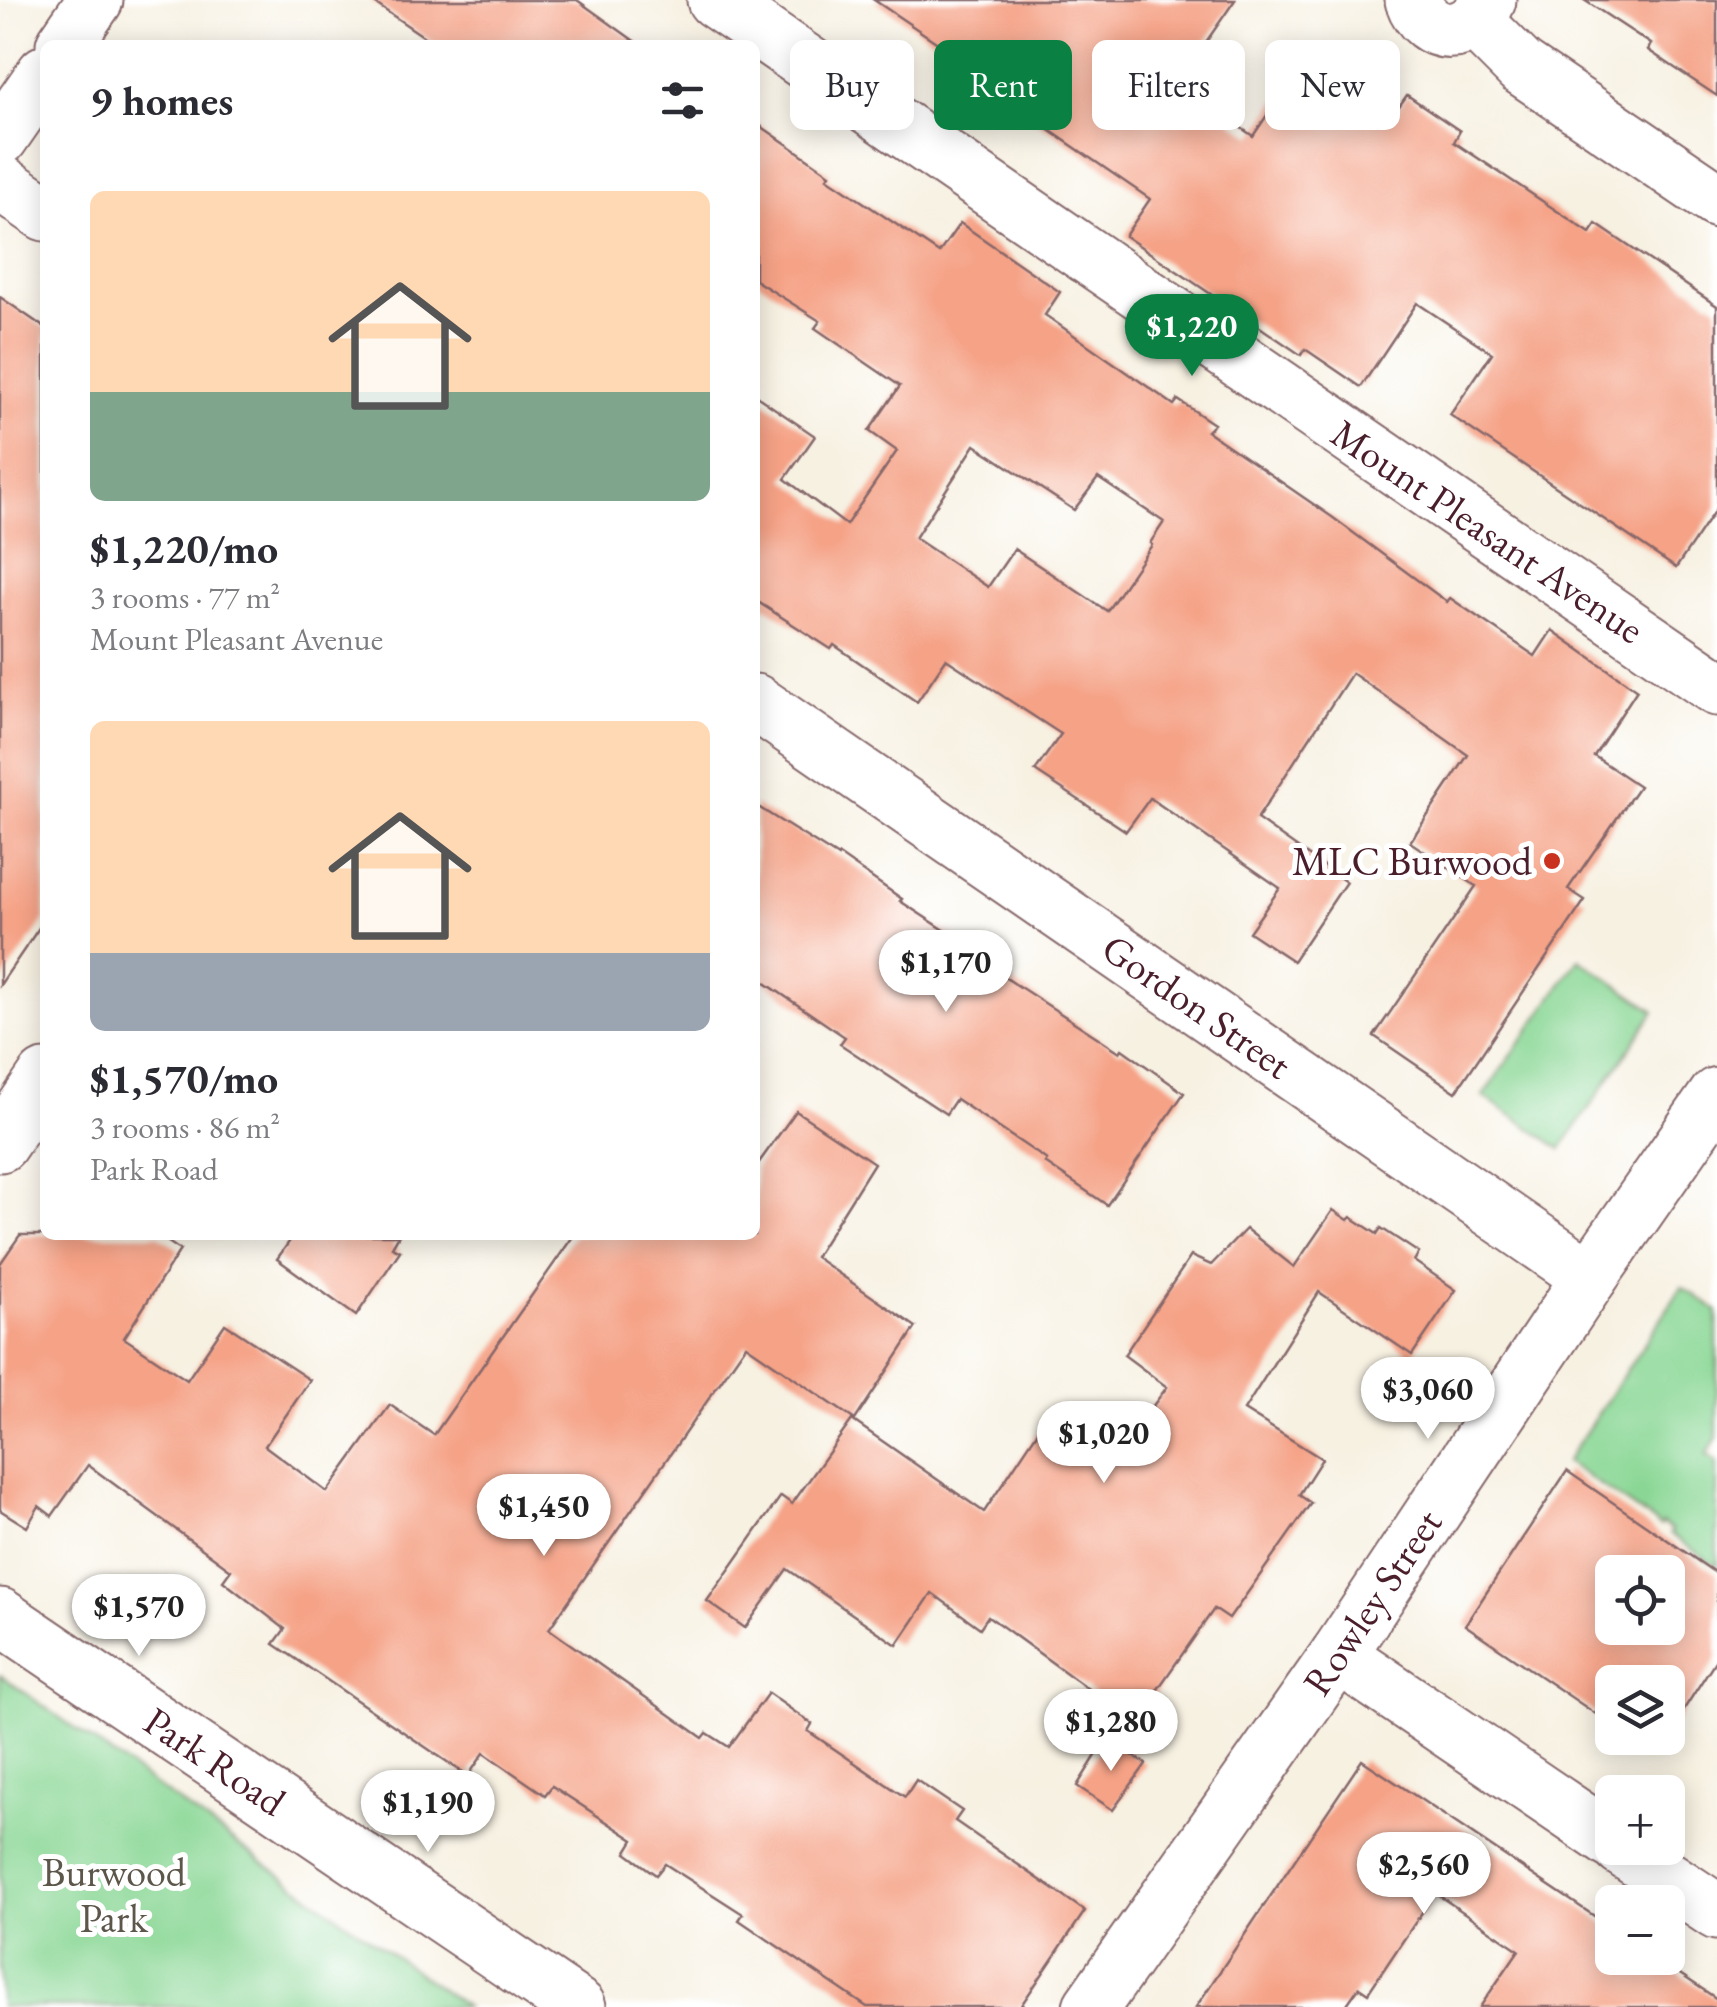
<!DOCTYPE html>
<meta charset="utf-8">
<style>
:root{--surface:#fff;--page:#f2f2f3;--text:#2b2b33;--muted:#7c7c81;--accent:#0b8043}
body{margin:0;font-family:"EB Garamond",serif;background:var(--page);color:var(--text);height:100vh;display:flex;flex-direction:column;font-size:38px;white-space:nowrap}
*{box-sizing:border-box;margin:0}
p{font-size:32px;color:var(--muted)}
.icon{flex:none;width:55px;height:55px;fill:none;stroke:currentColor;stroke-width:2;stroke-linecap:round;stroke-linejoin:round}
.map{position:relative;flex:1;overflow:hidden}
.side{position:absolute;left:40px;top:40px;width:720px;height:1200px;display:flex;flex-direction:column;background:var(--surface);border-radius:15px;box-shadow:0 5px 25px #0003}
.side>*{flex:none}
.hud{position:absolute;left:790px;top:40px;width:775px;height:90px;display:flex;gap:20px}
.buttons{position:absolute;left:1595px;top:1555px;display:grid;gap:20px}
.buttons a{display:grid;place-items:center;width:90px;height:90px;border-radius:15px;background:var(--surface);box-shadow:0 5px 25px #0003;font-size:50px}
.price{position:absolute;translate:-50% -85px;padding:0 22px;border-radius:35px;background:#fff;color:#222;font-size:32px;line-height:65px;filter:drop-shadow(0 2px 5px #0008)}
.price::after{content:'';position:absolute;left:50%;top:60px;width:30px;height:22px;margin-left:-15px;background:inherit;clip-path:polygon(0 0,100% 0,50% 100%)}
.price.selected{background:var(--accent);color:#fff}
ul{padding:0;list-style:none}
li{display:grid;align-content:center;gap:20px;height:530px;padding:0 50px}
li span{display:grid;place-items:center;height:310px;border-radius:15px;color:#555}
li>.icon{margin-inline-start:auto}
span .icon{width:180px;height:180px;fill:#fffc;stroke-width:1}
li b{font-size:42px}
h2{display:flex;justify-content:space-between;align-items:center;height:120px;padding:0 50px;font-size:42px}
.tag{padding:0 35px;border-radius:15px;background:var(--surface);box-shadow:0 5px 25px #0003;font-size:35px;line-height:90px}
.tag.selected{background:var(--accent);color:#fff}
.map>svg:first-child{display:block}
</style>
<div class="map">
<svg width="1717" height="2007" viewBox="0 0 1717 2007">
<rect width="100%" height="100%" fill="#fff"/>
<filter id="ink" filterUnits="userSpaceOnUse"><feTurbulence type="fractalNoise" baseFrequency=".01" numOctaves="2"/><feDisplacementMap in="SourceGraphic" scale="20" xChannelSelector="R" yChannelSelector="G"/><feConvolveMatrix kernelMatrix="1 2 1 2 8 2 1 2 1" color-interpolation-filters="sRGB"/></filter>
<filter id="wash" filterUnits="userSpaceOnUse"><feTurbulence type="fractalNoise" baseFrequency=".0048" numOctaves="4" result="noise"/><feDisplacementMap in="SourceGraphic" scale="40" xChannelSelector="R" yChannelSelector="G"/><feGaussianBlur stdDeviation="2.25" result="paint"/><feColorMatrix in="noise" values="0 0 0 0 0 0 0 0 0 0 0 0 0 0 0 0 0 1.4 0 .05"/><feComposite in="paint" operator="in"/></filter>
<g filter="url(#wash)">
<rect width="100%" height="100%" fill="#f7f1e2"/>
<g fill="#8ad795" stroke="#6a7b60" stroke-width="2.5">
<path d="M1579 959 1655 1011 1561 1149 1483 1096Z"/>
<path d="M1682 1287 1717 1310V1438L1706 1455 1717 1462V1566L1670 1534 1672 1530 1662 1523 1660 1526 1566 1462Z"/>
<path d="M0 1675 466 2007H0Z"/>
</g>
<g id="blocks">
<g fill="#f5a286" fill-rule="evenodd">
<path d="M370 0H577L640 45H436Z"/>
<path d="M874 0H1235L1177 84 1253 136 1305 59 1391 118 1407 95 1460 131 1454 142 1590 233 1596 224 1717 306V507L1676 568 1450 415 1492 353 1417 303 1361 387 1305 349 1301 355 1125 236 1150 199 1029 116 1030 114 1009 99 1013 94Z"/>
<path d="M1584 0H1717V96L1648 50 1651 44Z"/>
<path d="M755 122 830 174 827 178 939 253 960 223 1060 292 1045 315 1174 405 1178 400 1214 424 1207 431 1332 517 1447 602 1450 598 1535 656 1552 630 1637 690 1594 756 1639 786 1568 889 1585 900 1456 1092 1374 1036 1476 886 1410 842 1468 755 1352 673 1257 819 1346 882 1293 961 1249 932 1280 888 1150 798 1126 831 1035 771 1061 734 946 659 917 702 834 645 831 649 755 600V395L815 436 785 479 846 525 897 451 869 431 900 386 815 328 820 321 755 280ZM975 445 1074 510 1098 478 1164 522 1150 543 1152 545 1107 611 1014 549 988 587 915 538Z"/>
<path d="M0 297 45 328V919L0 985Z"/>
<path d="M755 805 838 857 839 855 902 899 900 901 992 961 989 967 1120 1052 1122 1049 1184 1093 1107 1205 1045 1163 1047 1160 956 1099 946 1114 840 1044 845 1037 755 976Z"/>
<path d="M796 1111 874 1163 815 1257 916 1327 855 1420 746 1345 549 1629 703 1738 707 1733 729 1747 768 1693 812 1724 808 1731 905 1797 916 1780 962 1811 955 1821 1085 1911 1020 2007H867L739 1920 743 1914 665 1864 656 1875 626 1853 634 1840 552 1786 545 1795 484 1753 468 1776 274 1644 285 1629 223 1581 231 1570 88 1465 52 1516 39 1506 27 1527 0 1510V1264L20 1235H158L180 1250 124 1338 187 1380 225 1324 310 1380 265 1446 327 1492 390 1405 434 1435 574 1235H755V1168Z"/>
<path d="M1333 1210 1348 1220 1351 1217 1377 1234 1381 1228 1419 1253 1414 1261 1456 1290 1412 1355 1319 1292 1244 1410 1322 1459 1299 1495 1311 1503 1229 1619 1214 1609 1125 1736 1087 1710 1098 1696 988 1616 980 1628 932 1593 897 1645 787 1569 745 1628 707 1601 781 1496 792 1504 852 1420 984 1512 1048 1416 1112 1460 1167 1387 1124 1355 1191 1256 1211 1265 1246 1229 1294 1267Z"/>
<path d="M294 1235H399L392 1247 400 1251 356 1316 277 1259Z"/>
<path d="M1567 1471 1717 1574V1658L1668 1734V1682H1612V1725L1465 1625ZM1612 1572H1668V1628H1612Z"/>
<path d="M1107 1738 1146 1764 1113 1810 1077 1786Z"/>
<path d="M1631 1738H1665L1655 1753Z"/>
<path d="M1362 1760 1612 1928V1958H1656L1717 1999V2007H1480L1519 1950 1435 1893 1368 1993 1359 1987 1345 2007H1196Z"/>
</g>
</g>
</g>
<g filter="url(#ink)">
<use href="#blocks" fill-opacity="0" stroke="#87686b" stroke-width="2.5"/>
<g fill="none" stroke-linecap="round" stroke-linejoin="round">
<g stroke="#87686b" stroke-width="59">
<g id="minor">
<path d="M715 0 1717 688"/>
<path d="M1413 0C1427 41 1472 40 1488 0"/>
<path d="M1475 21 1521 67 1717 200"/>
<path d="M64 45 95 0"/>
<path d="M0 138 45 73"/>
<path d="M0 182 45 213"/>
<path d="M755 702 1590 1277"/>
<path d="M0 1144 45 1078"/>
<path d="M0 1616 578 2007"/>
<path d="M1338 1655 1612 1841"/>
<path d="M1621 1848 1717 1912"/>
<path d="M1091 2007 1338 1655 1590 1277 1717 1095"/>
</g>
</g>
<use href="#minor" stroke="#fff" stroke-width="55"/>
</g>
</g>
<circle fill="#c8321e" stroke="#fff" stroke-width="4" cx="1552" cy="861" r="10"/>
<g text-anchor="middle" stroke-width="10" stroke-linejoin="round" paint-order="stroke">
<g font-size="40" fill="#4a1f2b" stroke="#fff">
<text transform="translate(1488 531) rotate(34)" y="14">Mount Pleasant Avenue</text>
<text transform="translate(1197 1006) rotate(35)" y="14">Gordon Street</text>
<text transform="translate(1372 1602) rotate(-56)" y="14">Rowley Street</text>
<text transform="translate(215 1761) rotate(34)" y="14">Park Road</text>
</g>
<g font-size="40" fill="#4a1f2b" stroke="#fff" text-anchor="end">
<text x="1532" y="875">MLC Burwood</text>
</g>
<g font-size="40" fill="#5d564b" stroke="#fff">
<text x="114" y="1886">Burwood<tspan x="114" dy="46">Park</tspan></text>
</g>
</g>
</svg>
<div class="buttons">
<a><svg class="icon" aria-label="locate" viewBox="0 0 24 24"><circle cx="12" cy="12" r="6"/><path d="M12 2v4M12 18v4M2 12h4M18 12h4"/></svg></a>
<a><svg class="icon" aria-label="layers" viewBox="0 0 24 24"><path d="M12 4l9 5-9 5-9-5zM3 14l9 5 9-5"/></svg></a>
<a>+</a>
<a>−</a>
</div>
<b class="price selected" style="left:1192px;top:379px">$1,220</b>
<b class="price" style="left:946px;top:1015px">$1,170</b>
<b class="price" style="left:1428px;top:1442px">$3,060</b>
<b class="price" style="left:1104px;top:1486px">$1,020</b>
<b class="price" style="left:544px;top:1559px">$1,450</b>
<b class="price" style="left:139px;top:1659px">$1,570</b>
<b class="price" style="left:1111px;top:1774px">$1,280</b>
<b class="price" style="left:428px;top:1855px">$1,190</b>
<b class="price" style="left:1424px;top:1917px">$2,560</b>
<div class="hud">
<a class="tag">Buy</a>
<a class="tag selected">Rent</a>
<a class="tag">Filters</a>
<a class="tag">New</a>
</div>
<section class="side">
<h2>9 homes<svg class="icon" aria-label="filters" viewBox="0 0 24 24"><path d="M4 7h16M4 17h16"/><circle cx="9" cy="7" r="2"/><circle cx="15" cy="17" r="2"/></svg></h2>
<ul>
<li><span style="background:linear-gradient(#ffd9b3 65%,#7fa58c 0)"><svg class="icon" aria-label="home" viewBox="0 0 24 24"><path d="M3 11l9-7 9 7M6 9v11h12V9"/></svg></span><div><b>$1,220/mo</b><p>3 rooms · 77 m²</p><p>Mount Pleasant Avenue</p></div></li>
<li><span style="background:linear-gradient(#ffd9b3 75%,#9aa5b1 0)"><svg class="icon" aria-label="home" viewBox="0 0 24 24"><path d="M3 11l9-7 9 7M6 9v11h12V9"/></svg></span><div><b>$1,570/mo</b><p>3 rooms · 86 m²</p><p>Park Road</p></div></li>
</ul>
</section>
</div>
